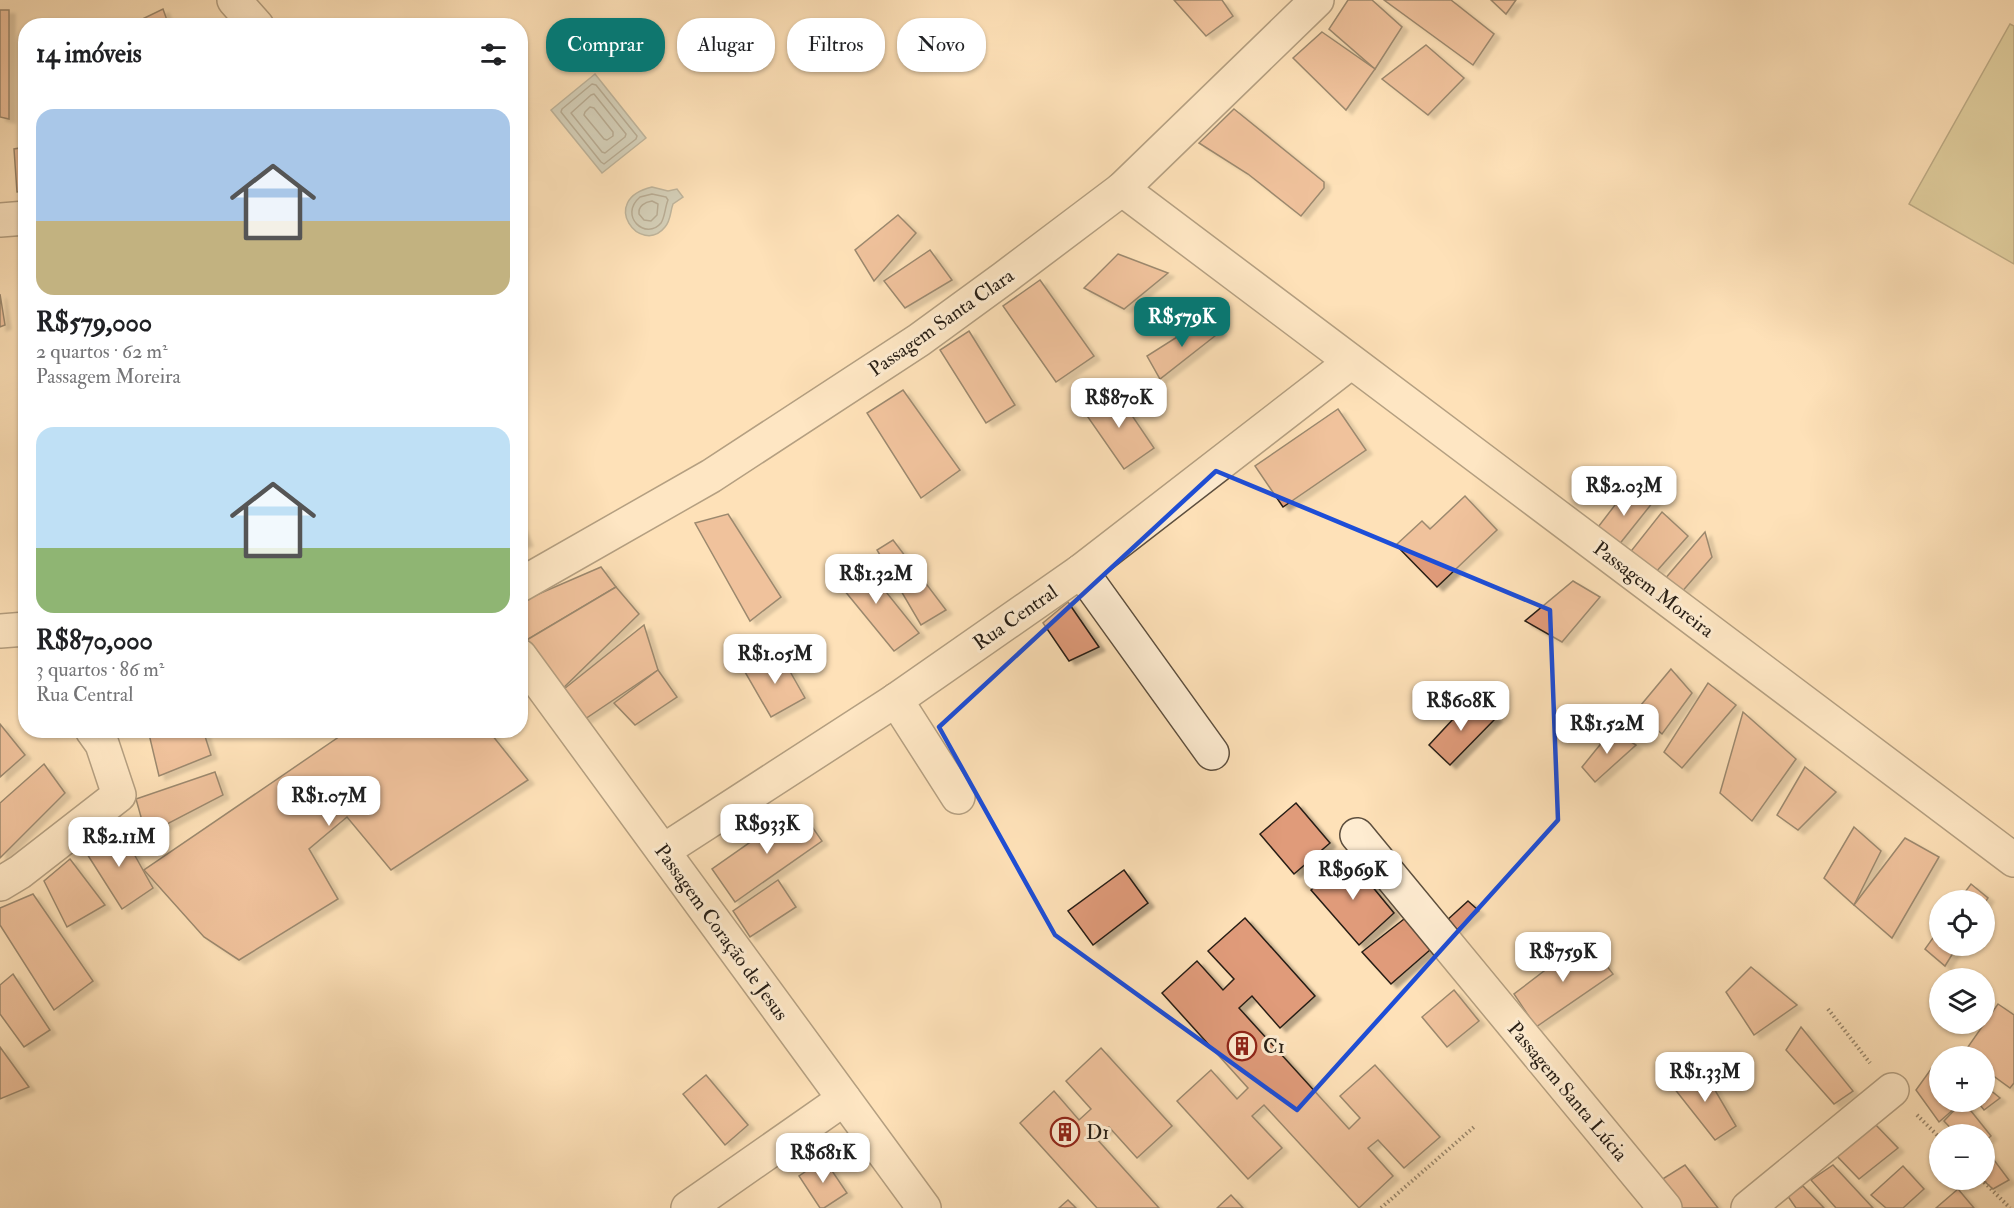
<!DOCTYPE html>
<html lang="pt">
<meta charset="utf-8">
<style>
:root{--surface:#fff;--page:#f6f6f6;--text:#202124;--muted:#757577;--accent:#0f766e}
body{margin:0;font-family:"IM FELL Double Pica",serif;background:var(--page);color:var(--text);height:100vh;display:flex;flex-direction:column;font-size:22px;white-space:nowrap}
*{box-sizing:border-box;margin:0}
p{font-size:20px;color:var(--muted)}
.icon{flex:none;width:33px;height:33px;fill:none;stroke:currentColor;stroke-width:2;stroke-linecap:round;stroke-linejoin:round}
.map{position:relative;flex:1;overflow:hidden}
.details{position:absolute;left:18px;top:18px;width:510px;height:720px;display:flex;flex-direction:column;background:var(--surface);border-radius:24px;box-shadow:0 2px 4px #0004}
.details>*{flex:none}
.guide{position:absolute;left:546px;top:18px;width:570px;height:54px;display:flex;gap:12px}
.fabs{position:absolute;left:1929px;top:890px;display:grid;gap:12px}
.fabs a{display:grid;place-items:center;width:66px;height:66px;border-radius:50%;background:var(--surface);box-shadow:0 2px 4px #0004;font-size:30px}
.price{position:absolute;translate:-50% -51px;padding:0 14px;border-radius:12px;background:#fff;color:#222;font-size:20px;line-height:39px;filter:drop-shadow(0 2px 3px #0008)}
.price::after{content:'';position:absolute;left:50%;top:36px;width:18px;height:14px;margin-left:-9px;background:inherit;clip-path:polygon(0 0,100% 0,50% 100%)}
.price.on{background:var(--accent);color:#fff}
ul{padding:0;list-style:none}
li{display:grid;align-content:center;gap:12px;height:318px;padding:0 18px}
li span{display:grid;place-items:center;height:186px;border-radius:18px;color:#555}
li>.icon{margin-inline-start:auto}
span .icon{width:108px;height:108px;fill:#fffc;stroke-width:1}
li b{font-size:26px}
h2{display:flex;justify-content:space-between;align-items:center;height:72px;padding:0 18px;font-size:26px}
.tag{padding:0 21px;border-radius:24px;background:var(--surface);box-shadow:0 2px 4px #0004;font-size:21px;line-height:54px}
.tag.on{background:var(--accent);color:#fff}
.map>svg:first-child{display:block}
</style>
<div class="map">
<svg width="2014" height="1208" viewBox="0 0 2014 1208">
<defs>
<filter id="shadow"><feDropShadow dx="6" dy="4" stdDeviation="1.5" flood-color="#0004"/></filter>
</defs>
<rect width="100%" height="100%" fill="#fee1b8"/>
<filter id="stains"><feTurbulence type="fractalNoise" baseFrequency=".00333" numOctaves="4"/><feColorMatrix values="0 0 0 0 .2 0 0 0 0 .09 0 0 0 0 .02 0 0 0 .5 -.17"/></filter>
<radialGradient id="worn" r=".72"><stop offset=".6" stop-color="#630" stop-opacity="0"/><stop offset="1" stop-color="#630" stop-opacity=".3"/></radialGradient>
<path fill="#c6c18a" stroke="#767050" stroke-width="1.5" d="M2010 24 2014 26V264L1909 204Z"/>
<g fill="#a5bbba" stroke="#737c78" stroke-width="1.5">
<path d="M595 74 646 138 602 173 551 110Z"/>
<path d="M652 187 668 191 677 189 683 197 673 204C670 212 671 220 665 227 641 257 597 200 652 187Z"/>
</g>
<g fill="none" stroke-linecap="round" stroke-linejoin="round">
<g stroke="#666c68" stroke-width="1.5">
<path d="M592 84 596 85 637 136 636 139 604 164 601 162 561 112 562 109Z"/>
<path d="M594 94 626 134 625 137 605 153 602 152 571 113 591 95Z"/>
<path d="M590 107 594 108 613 132V136L607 140 604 139 584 115 585 112Z"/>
<path d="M652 194 666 197 668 200C665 207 665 217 661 223 646 241 618 216 640 197Z"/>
<path d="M652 201 658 204 657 215 651 221 644 220 639 214C638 206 645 202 652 201Z"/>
</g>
</g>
<g fill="#e09b7a" stroke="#271e15" stroke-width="1.5" filter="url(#shadow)">
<path d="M1174 0H1222L1233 16 1206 36Z"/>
<path d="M1348 0H1372L1402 27 1375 69 1329 29Z"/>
<path d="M1384 0H1451L1494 34 1473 65Z"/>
<path d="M1491 0H1516L1506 14Z"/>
<path d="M163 9 169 26 130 25Z"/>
<path d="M0 10H9V119L0 117Z"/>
<path d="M1322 32 1375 69 1346 110 1293 58Z"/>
<path d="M1426 45 1464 78 1428 115 1382 79Z"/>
<path d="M1234 109 1324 182V188L1301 216 1248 174 1199 143Z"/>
<path d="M26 147V191L17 192 14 149Z"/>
<path d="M898 215 916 233 874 281 855 250Z"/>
<path d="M930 250 952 280 905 308 884 281Z"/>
<path d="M1118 254 1168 273 1124 309 1084 288Z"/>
<path d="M1040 280 1094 356 1056 382 1003 306Z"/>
<path d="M0 294 5 325 0 327Z"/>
<path d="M1207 318 1220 332 1160 379 1147 356Z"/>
<path d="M969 331 1015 405 986 423 940 350Z"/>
<path d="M1114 389 1154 448 1124 469 1083 410Z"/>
<path d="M903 390 960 470 921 498 867 413Z"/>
<path d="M1338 409 1366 450 1283 507 1255 466Z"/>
<path d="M1635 479 1657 497 1610 556 1592 535Z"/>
<path d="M1465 496 1497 530 1437 587 1396 545 1422 521 1430 529Z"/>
<path d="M1662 512 1688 536 1655 573 1628 555Z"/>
<path d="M728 514 781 597 750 621 695 523Z"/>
<path d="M520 526 527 542 520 544Z"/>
<path d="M1705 532 1712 557 1680 594 1664 580Z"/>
<path d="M893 540 946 610 921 625 877 550Z"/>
<path d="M858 557 919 633 894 651 835 579Z"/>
<path d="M601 567 616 587 520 644V602Z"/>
<path d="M1573 581 1600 597 1562 642 1525 621Z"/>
<path d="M616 587 639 614 554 697 520 644Z"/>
<path d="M1068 602 1099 647 1069 661 1043 623Z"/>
<path d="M644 625 658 670 579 723 554 697Z"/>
<path d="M779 652 805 698 771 717 745 672Z"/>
<path d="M1671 669 1692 693 1662 734 1636 711Z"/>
<path d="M658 670 677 697 635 725 614 703Z"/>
<path d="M1708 683 1736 705 1682 768 1664 752Z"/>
<path d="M1469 702 1496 718 1450 765 1429 745Z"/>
<path d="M1743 712 1796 759 1752 821 1720 793Z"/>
<path d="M0 724 25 755 0 777Z"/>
<path d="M148 730H203L211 755 159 776Z"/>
<path d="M349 730H488L528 780 391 870 347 817 309 849 338 899 239 960 204 937 144 870Z"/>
<path d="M1612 730 1636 745 1595 782 1582 767Z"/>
<path d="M44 764 65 793 0 858V803Z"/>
<path d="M1805 767 1836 792 1798 830 1777 815Z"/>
<path d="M215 772 223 795 146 835 136 799Z"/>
<path d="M1296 803 1330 843 1294 874 1260 834Z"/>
<path d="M799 808 822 841 735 902 712 869Z"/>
<path d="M1854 827 1881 851 1854 905 1824 878Z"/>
<path d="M120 829 153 888 122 909 82 846Z"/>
<path d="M1905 838 1939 857 1892 938 1854 905Z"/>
<path d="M1348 857 1394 913 1359 945 1311 890Z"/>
<path d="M70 859 105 905 67 927 44 881Z"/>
<path d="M1124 870 1148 903 1093 945 1068 911Z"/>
<path d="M778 880 796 907 750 937 733 911Z"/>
<path d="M1971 884 1988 898 1984 904V900H1959Z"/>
<path d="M33 894 93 981 54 1010 0 925V908Z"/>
<path d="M1468 901 1479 911 1453 933 1445 922Z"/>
<path d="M1413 912 1438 943 1391 984 1362 952Z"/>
<path d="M1245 918 1315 996 1280 1028 1252 996 1239 1008 1349 1129 1360 1118 1340 1096 1375 1065 1440 1137 1404 1168 1378 1140 1368 1148 1393 1176 1359 1208 1264 1105 1252 1116 1282 1148 1248 1179 1177 1101 1211 1070 1237 1099 1248 1088 1162 993 1197 961 1223 990 1234 979 1208 951Z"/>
<path d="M1940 928V945H1958L1945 966 1925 949Z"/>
<path d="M1586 939 1613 974 1536 1027 1514 994Z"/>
<path d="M1751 967 1797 1005 1754 1035 1726 992Z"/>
<path d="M13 974 50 1030 24 1047 0 1014V985Z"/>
<path d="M1454 990 1479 1021 1447 1047 1422 1017Z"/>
<path d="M1998 1004 2014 1015V1083L2010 1088 1984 1069V1056H1966L1963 1054Z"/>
<path d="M1801 1027 1853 1091 1834 1104 1786 1050Z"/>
<path d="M0 1047 29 1087 0 1099Z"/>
<path d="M1101 1048 1172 1126 1137 1158 1109 1127 1096 1138 1159 1208H1097L1020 1123 1054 1091 1079 1120 1091 1109 1066 1081Z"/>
<path d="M1934 1065 1940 1072V1101H1963L1939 1122 1916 1090Z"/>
<path d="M1702 1068 1736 1126 1715 1140 1670 1083Z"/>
<path d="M706 1075 748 1125 725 1145 683 1094Z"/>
<path d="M1984 1085 2000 1098 1984 1110 1977 1101H1984Z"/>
<path d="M1963 1101 1991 1136 1984 1142V1134H1956L1944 1121Z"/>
<path d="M1873 1122 1898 1148 1859 1179 1832 1151Z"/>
<path d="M1991 1156 2009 1180 1993 1189 1982 1179H1984V1166Z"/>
<path d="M824 1159 847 1193 824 1208H820L799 1176Z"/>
<path d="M1685 1165 1718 1208H1680L1661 1180Z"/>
<path d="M1833 1165 1873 1208H1836L1811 1180Z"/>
<path d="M1903 1166 1924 1189 1903 1208H1886L1871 1195Z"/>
<path d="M1803 1186 1824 1208H1796L1787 1195Z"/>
<path d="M1958 1189 1974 1208H1936Z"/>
<path d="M1231 1195 1243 1208H1217Z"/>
<path d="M1068 1200 1076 1208H1059Z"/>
</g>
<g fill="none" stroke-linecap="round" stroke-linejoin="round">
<g stroke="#5d4f3e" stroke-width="36">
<g id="street">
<path d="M234 0 257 26"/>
<path d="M1122 189 2014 860"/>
<path d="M0 220 26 218"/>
<path d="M1081 571 1212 753"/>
<path d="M520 585 711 476 919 340 1004 278 1122 189 1317 0"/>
<path d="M0 631 26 629"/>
<path d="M520 656 924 1208"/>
<path d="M896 700 958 797"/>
<path d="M1357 835 1665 1208"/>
<path d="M663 851 896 700 1081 571 1351 362"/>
<path d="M0 884 20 872 119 795 102 744 92 730"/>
<path d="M688 1208 844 1099"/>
<path d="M1748 1208 1892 1090"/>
</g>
</g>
<g stroke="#271e15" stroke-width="4" stroke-dasharray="1.5 3" stroke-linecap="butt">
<path d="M1828 1009 1870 1063"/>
<path d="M1917 1115 1940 1138"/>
<path d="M1981 1179 2010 1208"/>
<path d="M1381 1208 1474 1127"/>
</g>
<use href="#street" stroke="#feecd1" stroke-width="33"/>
</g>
<path d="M0 0H2014V1208H0ZM1216 471 1550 610 1558 820 1297 1110 1055 935 939 727Z" fill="#fee1b8" fill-opacity=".55" fill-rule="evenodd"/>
<path fill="none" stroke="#1d4ed8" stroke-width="4.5" stroke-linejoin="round" d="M1216 471 1550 610 1558 820 1297 1110 1055 935 939 727Z"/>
<defs>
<g id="building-ring" transform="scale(1.5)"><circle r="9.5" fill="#feecd1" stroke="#8f2418" stroke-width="1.5"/><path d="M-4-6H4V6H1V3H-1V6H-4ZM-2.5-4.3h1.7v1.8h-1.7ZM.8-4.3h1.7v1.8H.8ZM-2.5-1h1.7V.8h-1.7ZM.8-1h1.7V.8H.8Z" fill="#8f2418"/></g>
</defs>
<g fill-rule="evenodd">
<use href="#building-ring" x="1242" y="1046"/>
<use href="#building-ring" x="1065" y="1132"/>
</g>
<g text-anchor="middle" stroke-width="6" stroke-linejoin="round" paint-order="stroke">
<g font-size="20" fill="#271e15" stroke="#feecd1">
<text transform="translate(941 322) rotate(-35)" y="7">Passagem Santa Clara</text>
<text transform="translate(1654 589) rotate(37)" y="7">Passagem Moreira</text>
<text transform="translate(1015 617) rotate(-35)" y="7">Rua Central</text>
<text transform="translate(722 932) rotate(54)" y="7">Passagem Coração de Jesus</text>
<text transform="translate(1568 1091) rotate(50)" y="7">Passagem Santa Lúcia</text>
</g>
<g font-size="20" fill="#271e15" stroke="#feecd1" text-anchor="start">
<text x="1263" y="1053">C1</text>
<text x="1086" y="1139">D1</text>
</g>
</g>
<rect width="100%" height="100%" filter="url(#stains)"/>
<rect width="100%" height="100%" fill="url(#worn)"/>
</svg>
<div class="fabs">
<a><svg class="icon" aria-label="locate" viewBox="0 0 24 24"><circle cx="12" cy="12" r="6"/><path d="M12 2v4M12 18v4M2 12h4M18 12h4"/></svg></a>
<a><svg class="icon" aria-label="layers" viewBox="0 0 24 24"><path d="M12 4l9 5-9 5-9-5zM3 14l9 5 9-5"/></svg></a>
<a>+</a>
<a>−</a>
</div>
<b class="price on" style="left:1182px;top:348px">R$579K</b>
<b class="price" style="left:1119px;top:429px">R$870K</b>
<b class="price" style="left:1624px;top:517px">R$2.03M</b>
<b class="price" style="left:876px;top:605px">R$1.32M</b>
<b class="price" style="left:775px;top:685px">R$1.05M</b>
<b class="price" style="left:1461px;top:732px">R$608K</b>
<b class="price" style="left:1607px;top:755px">R$1.52M</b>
<b class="price" style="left:329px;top:827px">R$1.07M</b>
<b class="price" style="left:767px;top:855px">R$933K</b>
<b class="price" style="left:119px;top:868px">R$2.11M</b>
<b class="price" style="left:1353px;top:901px">R$969K</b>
<b class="price" style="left:1563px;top:983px">R$759K</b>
<b class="price" style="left:1705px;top:1103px">R$1.33M</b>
<b class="price" style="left:823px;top:1184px">R$681K</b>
<div class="guide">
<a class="tag on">Comprar</a>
<a class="tag">Alugar</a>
<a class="tag">Filtros</a>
<a class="tag">Novo</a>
</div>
<section class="details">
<h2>14 imóveis<svg class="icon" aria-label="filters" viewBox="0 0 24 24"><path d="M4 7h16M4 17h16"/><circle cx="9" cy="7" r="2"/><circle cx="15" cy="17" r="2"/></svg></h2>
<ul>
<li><span style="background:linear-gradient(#a9c7e8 60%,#c2b280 0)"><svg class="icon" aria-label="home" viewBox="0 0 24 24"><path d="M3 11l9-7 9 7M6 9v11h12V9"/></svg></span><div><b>R$579,000</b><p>2 quartos · 62 m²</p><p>Passagem Moreira</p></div></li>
<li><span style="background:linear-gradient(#bfe0f5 65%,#8fb573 0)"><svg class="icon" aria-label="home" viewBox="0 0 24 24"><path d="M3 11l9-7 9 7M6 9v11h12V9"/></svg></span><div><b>R$870,000</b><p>3 quartos · 86 m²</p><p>Rua Central</p></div></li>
</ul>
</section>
</div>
